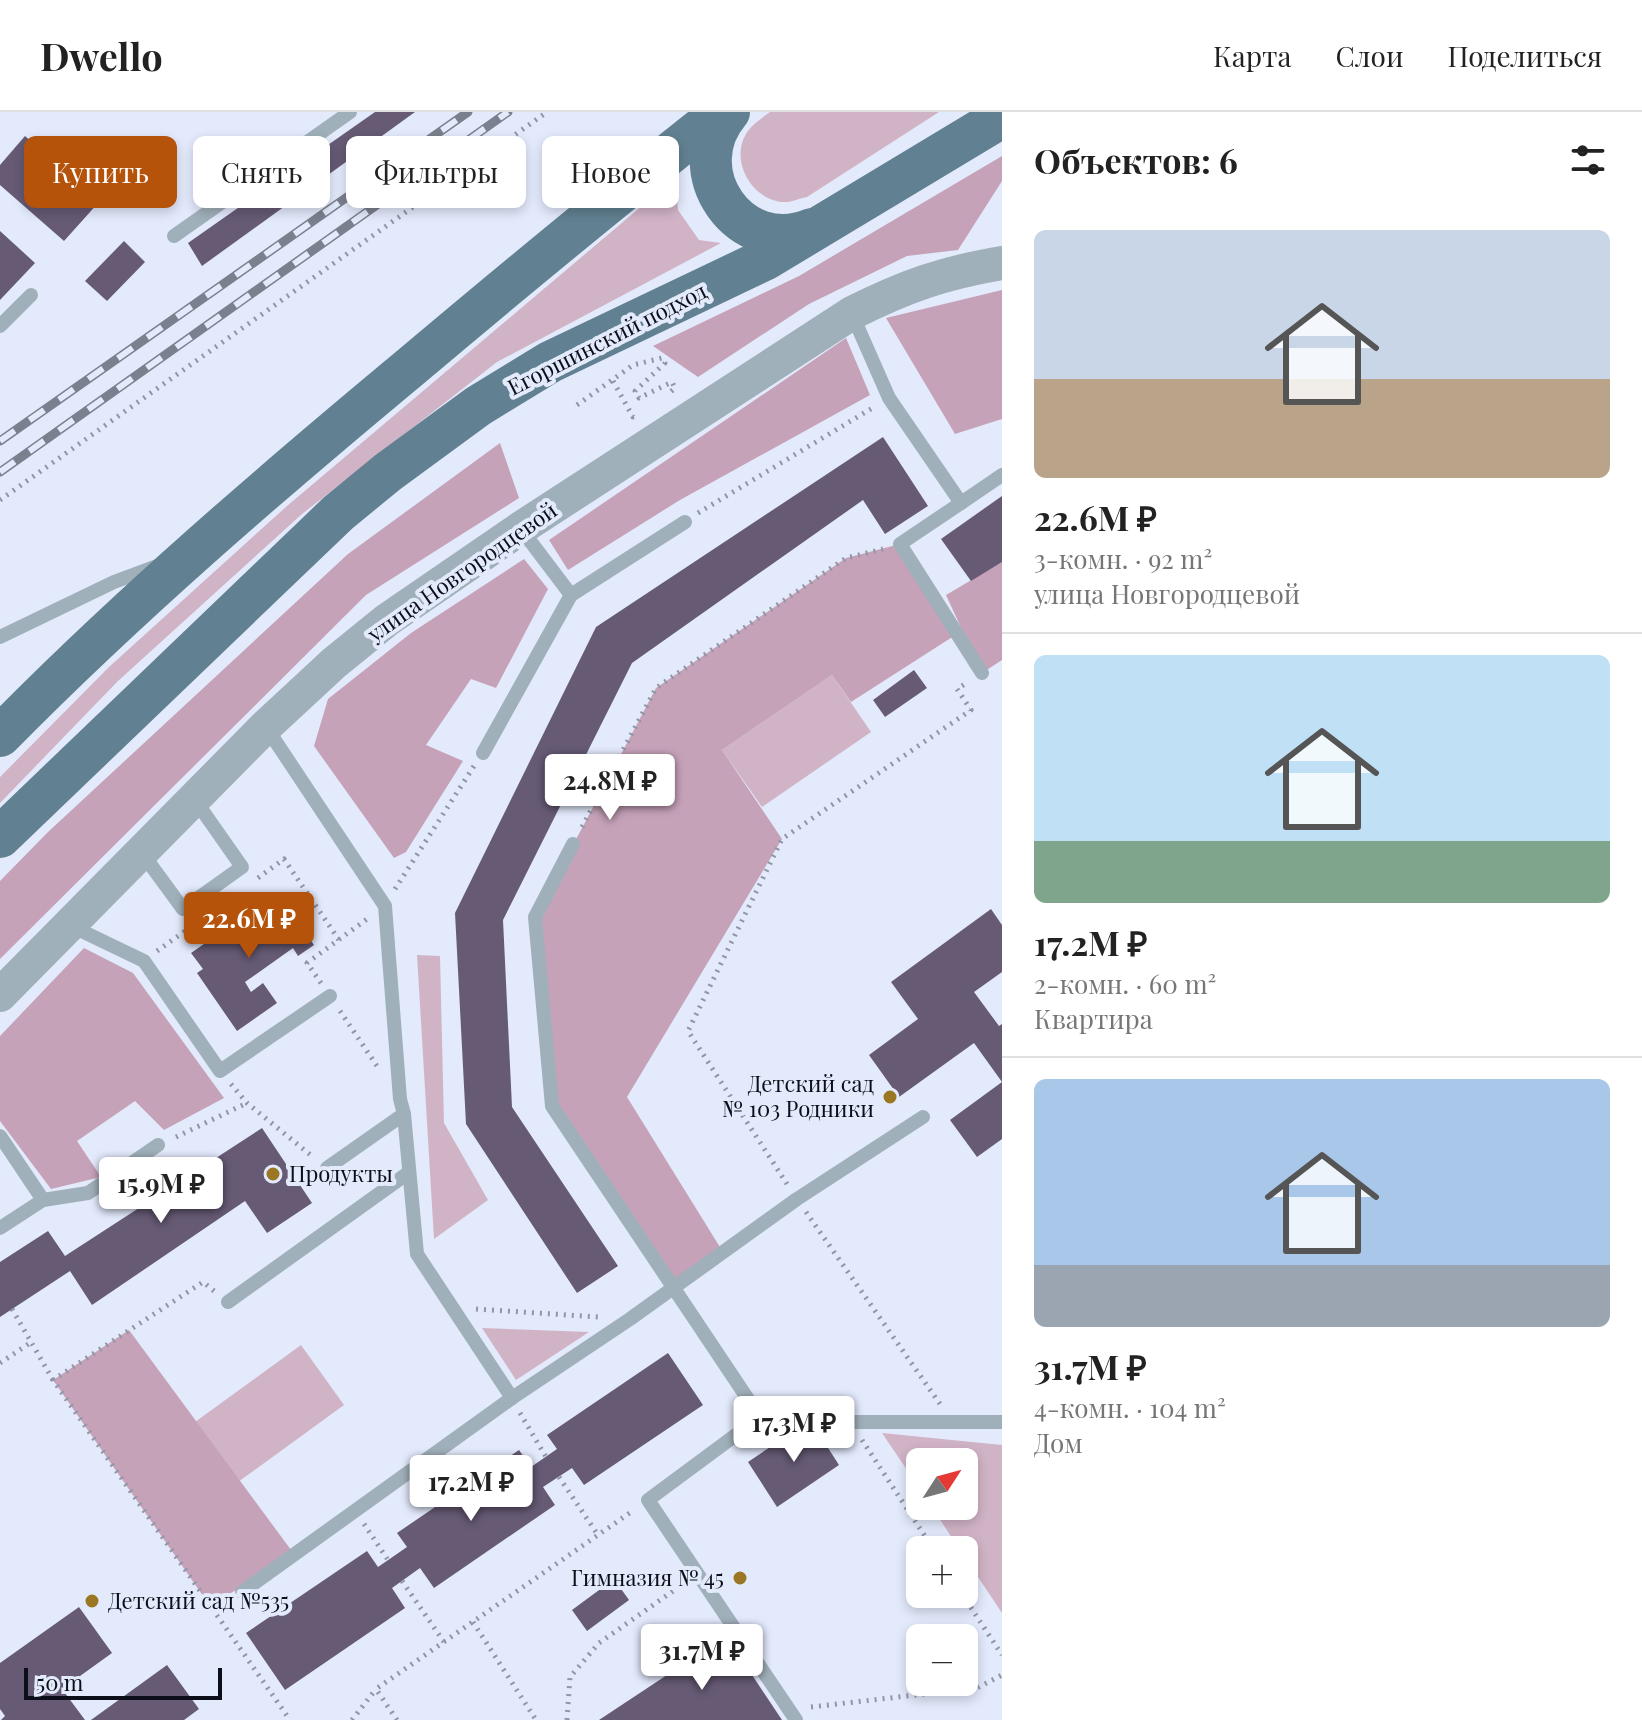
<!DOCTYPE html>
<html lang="ru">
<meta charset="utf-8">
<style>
:root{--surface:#fff;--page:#f2f2f2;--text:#222;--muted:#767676;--line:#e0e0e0;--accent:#b45309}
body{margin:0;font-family:"Playfair Display",serif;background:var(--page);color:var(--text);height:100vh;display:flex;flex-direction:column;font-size:30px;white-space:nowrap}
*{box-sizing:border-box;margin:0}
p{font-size:26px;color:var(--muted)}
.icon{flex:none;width:44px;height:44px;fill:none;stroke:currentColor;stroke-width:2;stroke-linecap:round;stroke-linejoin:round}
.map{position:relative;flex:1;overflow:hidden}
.details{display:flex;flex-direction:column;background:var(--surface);width:640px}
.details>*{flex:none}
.guide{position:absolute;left:24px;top:24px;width:760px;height:72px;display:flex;gap:16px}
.needle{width:52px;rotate:54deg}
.tools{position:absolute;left:906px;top:1336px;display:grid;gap:16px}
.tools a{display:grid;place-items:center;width:72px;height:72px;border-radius:12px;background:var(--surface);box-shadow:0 4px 12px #0003;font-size:40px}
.scale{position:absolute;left:24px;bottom:20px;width:198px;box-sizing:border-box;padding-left:8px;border:4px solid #0c0f19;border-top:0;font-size:22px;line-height:28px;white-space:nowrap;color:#0c0f19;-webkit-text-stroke:6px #e3eafc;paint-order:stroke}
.price{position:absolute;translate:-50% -68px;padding:0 18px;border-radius:8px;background:#fff;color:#222;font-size:26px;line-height:52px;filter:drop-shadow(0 2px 4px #0008)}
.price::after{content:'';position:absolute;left:50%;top:48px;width:24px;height:18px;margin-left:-12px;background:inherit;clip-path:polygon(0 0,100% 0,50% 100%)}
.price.selected{background:var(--accent);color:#fff}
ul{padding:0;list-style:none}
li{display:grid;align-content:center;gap:16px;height:424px;padding:0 32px}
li+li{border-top:2px solid var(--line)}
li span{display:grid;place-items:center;height:248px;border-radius:12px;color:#555}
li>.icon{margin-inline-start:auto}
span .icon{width:144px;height:144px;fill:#fffc;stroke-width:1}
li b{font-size:34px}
h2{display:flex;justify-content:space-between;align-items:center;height:96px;padding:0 32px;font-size:34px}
.tag{padding:0 28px;border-radius:12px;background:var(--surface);box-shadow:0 4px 12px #0003;font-size:28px;line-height:72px}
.tag.selected{background:var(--accent);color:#fff}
header{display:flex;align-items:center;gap:48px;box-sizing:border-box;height:112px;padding:0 40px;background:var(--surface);border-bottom:2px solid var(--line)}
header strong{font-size:38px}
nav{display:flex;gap:44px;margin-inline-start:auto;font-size:28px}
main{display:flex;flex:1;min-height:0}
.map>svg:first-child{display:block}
</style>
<header>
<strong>Dwello</strong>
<nav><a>Карта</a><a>Слои</a><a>Поделиться</a></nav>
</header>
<main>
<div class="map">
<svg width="1002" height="1608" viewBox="0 0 1002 1608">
<rect width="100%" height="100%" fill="#e3eafc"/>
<g fill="#d1b3c6">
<path d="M770 0H939L807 85C801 86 794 89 788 90 754 92 729 50 746 22 751 13 762 6 770 0Z"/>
<path d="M675 66 678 98 699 128 721 131 497 250 302 402 118 569 0 691V665L109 555 287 394Z"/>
<path d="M832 563 871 620 762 695 722 638Z"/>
<path d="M417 843 440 844 444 1011 488 1088 434 1127Z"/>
<path d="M482 1216 589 1220 516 1268Z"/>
<path d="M301 1233 344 1293 238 1370 195 1310Z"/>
<path d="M882 1321 1002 1333V1501L964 1444V1438H960L931 1394H964V1350H920V1377Z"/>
</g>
<g fill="#c6a2b9">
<path d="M1002 44V69L958 138 907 144 809 192 698 265 653 234 799 164Z"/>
<path d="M1002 178V307L955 322 886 206Z"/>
<path d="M846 226 870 283 680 388 568 458 549 428Z"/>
<path d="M500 331 519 386 366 483 0 847V769L48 720 348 442Z"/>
<path d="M900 432 957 522 851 590 832 563 722 638 782 727 627 985 723 1140 672 1176 552 994 535 805 656 576 846 446Z"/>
<path d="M524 447 548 477 496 576 471 567 426 633 463 649 406 740 394 746 314 634 328 587 411 521Z"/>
<path d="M1002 450V548L982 561 946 483Z"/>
<path d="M84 836 133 861 224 986 164 1018 135 989 77 1029 101 1065 51 1077 0 1009V924Z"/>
<path d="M129 1218 294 1442 210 1494 53 1268Z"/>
</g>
<g fill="#665a75">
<path d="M375 0H415L202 154 188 131Z"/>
<path d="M25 24 99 90 64 129 0 73V53Z"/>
<path d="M0 119 35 151 0 188Z"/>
<path d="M124 129 145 150 107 189 85 169Z"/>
<path d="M883 325 928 394 885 422 863 388 632 551 503 808 512 995 618 1154 577 1181 466 1012 455 801 596 515Z"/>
<path d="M1002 384V450L971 469 941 427Z"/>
<path d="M914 558 927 576 885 605 873 588Z"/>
<path d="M267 788 273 797 284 790 314 833 298 844 293 836 245 870 251 880 263 871 277 891 237 919 197 861 203 857 191 841Z"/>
<path d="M991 797 1002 813V860L974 880 999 914 1002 912V970L974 931 899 985 869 943 918 907 891 870Z"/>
<path d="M1002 970V1027L977 1045 950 1008Z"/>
<path d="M262 1016 312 1091 267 1121 245 1089 92 1193 70 1159 0 1205V1150L48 1119 65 1144Z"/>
<path d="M668 1241 703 1293 584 1373 572 1356 543 1375 555 1393 434 1476 420 1456 392 1476 405 1496 285 1578 246 1521 367 1439 378 1455 407 1435 397 1421 519 1338 531 1355 557 1337 547 1323Z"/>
<path d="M810 1308 839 1353 777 1395 748 1350Z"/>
<path d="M614 1467 629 1488 587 1519 572 1498Z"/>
<path d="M79 1495 112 1541 62 1577 85 1608H1L5 1604 0 1597V1551Z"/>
<path d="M726 1524 782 1608H599Z"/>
<path d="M167 1553 199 1597 184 1608H91Z"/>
</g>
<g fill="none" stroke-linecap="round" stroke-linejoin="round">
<g stroke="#9096a5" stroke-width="5" stroke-dasharray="2 6" stroke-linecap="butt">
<path d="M613 269 633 305 636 304"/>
<path d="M577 293 633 253 662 246 665 251 635 279 639 286 672 270 675 276 667 283"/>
<path d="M0 388 547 0"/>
<path d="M698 401 874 295"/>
<path d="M582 715 656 576 846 446 883 437"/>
<path d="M258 766 284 747 339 828"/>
<path d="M395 777 474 654"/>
<path d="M157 839 188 817"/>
<path d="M321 871 307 851 367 807"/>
<path d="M340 899 377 954"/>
<path d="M231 972 247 991 313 1045"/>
<path d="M176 1025 247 991"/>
<path d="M787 1072 688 919 782 727 971 598 957 577 968 570"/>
<path d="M806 1100 940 1292"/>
<path d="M214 1179 203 1170 53 1268 290 1608"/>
<path d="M12 1197 53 1268"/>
<path d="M476 1197 598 1205"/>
<path d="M0 1251 30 1231"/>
<path d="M520 1301 546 1345"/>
<path d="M862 1328 934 1438"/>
<path d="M559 1365 598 1423"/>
<path d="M364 1412 388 1448"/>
<path d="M402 1469 444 1530"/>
<path d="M962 1482 1002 1543"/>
<path d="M473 1510 536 1608"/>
<path d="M811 1595 977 1576 1002 1563"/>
<path d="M352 1608 376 1577"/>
<path d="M397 1608 376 1577 634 1398"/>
<path d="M567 1608 570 1565 599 1531 683 1472"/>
</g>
<g stroke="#a0b0ba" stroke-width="14">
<path d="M174 124 350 0"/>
<path d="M852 202 889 286 961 391 900 432 982 561"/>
<path d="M0 214 31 183"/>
<path d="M961 391 1002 363"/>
<path d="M521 417 571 483 685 410"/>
<path d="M0 525 114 470 157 454"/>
<path d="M483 641 571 483"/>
<path d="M573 732 535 805 552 994 760 1305 648 1388 796 1608"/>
<path d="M142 741 183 797 242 755 195 688"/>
<path d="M69 813 144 849 220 959 330 884"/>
<path d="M0 1024 43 1088 88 1081 158 1033"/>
<path d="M327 1056 404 1002"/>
<path d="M0 1116 43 1088"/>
<path d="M228 1190 408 1061"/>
<path d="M512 1286 630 1207 797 1087 923 1005"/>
<path d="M760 1305 803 1292 851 1310H1002"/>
<path d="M242 1480 512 1286 417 1142 404 1002 400 987 385 794 266 615"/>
</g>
<path stroke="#a0b0ba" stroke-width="34" d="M0 883 266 614 334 551 387 508 521 416 852 201C906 174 943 161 1002 151"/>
<g stroke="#618091" stroke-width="42">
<path d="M729 0C679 59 740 147 812 117"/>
<path d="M0 624C130 492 271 371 413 253 515 167 618 82 722 0"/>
<path d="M0 725 338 401 388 360 478 294 550 250 766 147 1002 5"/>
</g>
<g stroke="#7b808e" stroke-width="9">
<g id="rail">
<path d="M0 329 468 0"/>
<path d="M0 360 508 0"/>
</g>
</g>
<use href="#rail" stroke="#e3eafc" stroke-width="6" stroke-dasharray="18" stroke-linecap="butt"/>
</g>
<g fill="#9b7723" stroke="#e3eafc" stroke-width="3">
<circle cx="890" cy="985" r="8"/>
<circle cx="273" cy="1062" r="8"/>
<circle cx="740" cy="1466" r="8"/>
<circle cx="92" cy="1489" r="8"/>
</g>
<g text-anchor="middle" stroke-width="8" stroke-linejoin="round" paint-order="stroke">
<g font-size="22" fill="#0c0f19" stroke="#e3eafc">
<text transform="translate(607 227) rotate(-27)" y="8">Егоршинский подход</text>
<text transform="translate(462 460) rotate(-35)" y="8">улица Новгородцевой</text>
</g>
<g font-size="22" fill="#0c0f19" stroke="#e3eafc" text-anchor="end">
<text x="874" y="980">Детский сад<tspan x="874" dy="25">№ 103 Родники</tspan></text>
<text x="289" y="1070" text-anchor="start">Продукты</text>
<text x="724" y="1474">Гимназия № 45</text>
<text x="108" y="1497" text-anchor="start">Детский сад №535</text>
</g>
</g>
</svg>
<div class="tools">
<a><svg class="needle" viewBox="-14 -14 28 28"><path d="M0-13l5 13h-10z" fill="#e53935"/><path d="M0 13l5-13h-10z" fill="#767676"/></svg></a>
<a>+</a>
<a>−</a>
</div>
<div class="scale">50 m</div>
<b class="price" style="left:610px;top:710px">24.8M ₽</b>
<b class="price selected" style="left:249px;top:848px">22.6M ₽</b>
<b class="price" style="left:161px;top:1113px">15.9M ₽</b>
<b class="price" style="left:794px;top:1352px">17.3M ₽</b>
<b class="price" style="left:471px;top:1411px">17.2M ₽</b>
<b class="price" style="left:702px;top:1580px">31.7M ₽</b>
<div class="guide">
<a class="tag selected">Купить</a>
<a class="tag">Снять</a>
<a class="tag">Фильтры</a>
<a class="tag">Новое</a>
</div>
</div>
<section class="details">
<h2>Объектов: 6<svg class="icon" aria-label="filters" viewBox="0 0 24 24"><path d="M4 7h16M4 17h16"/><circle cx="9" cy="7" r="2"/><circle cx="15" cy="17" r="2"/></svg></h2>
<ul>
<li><span style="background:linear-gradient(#c9d6e8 60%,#b9a48a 0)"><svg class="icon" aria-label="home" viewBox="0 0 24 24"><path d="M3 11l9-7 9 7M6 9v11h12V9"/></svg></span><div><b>22.6M ₽</b><p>3-комн. · 92 m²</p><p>улица Новгородцевой</p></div></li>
<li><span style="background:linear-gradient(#bfe0f5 75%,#7fa58c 0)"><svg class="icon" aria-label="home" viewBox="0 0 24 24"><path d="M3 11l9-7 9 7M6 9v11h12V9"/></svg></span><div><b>17.2M ₽</b><p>2-комн. · 60 m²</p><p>Квартира</p></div></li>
<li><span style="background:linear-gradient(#a9c7e8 75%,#9aa5b1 0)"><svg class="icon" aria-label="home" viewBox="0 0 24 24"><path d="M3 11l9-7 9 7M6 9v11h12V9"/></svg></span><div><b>31.7M ₽</b><p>4-комн. · 104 m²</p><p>Дом</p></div></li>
</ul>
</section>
</main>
